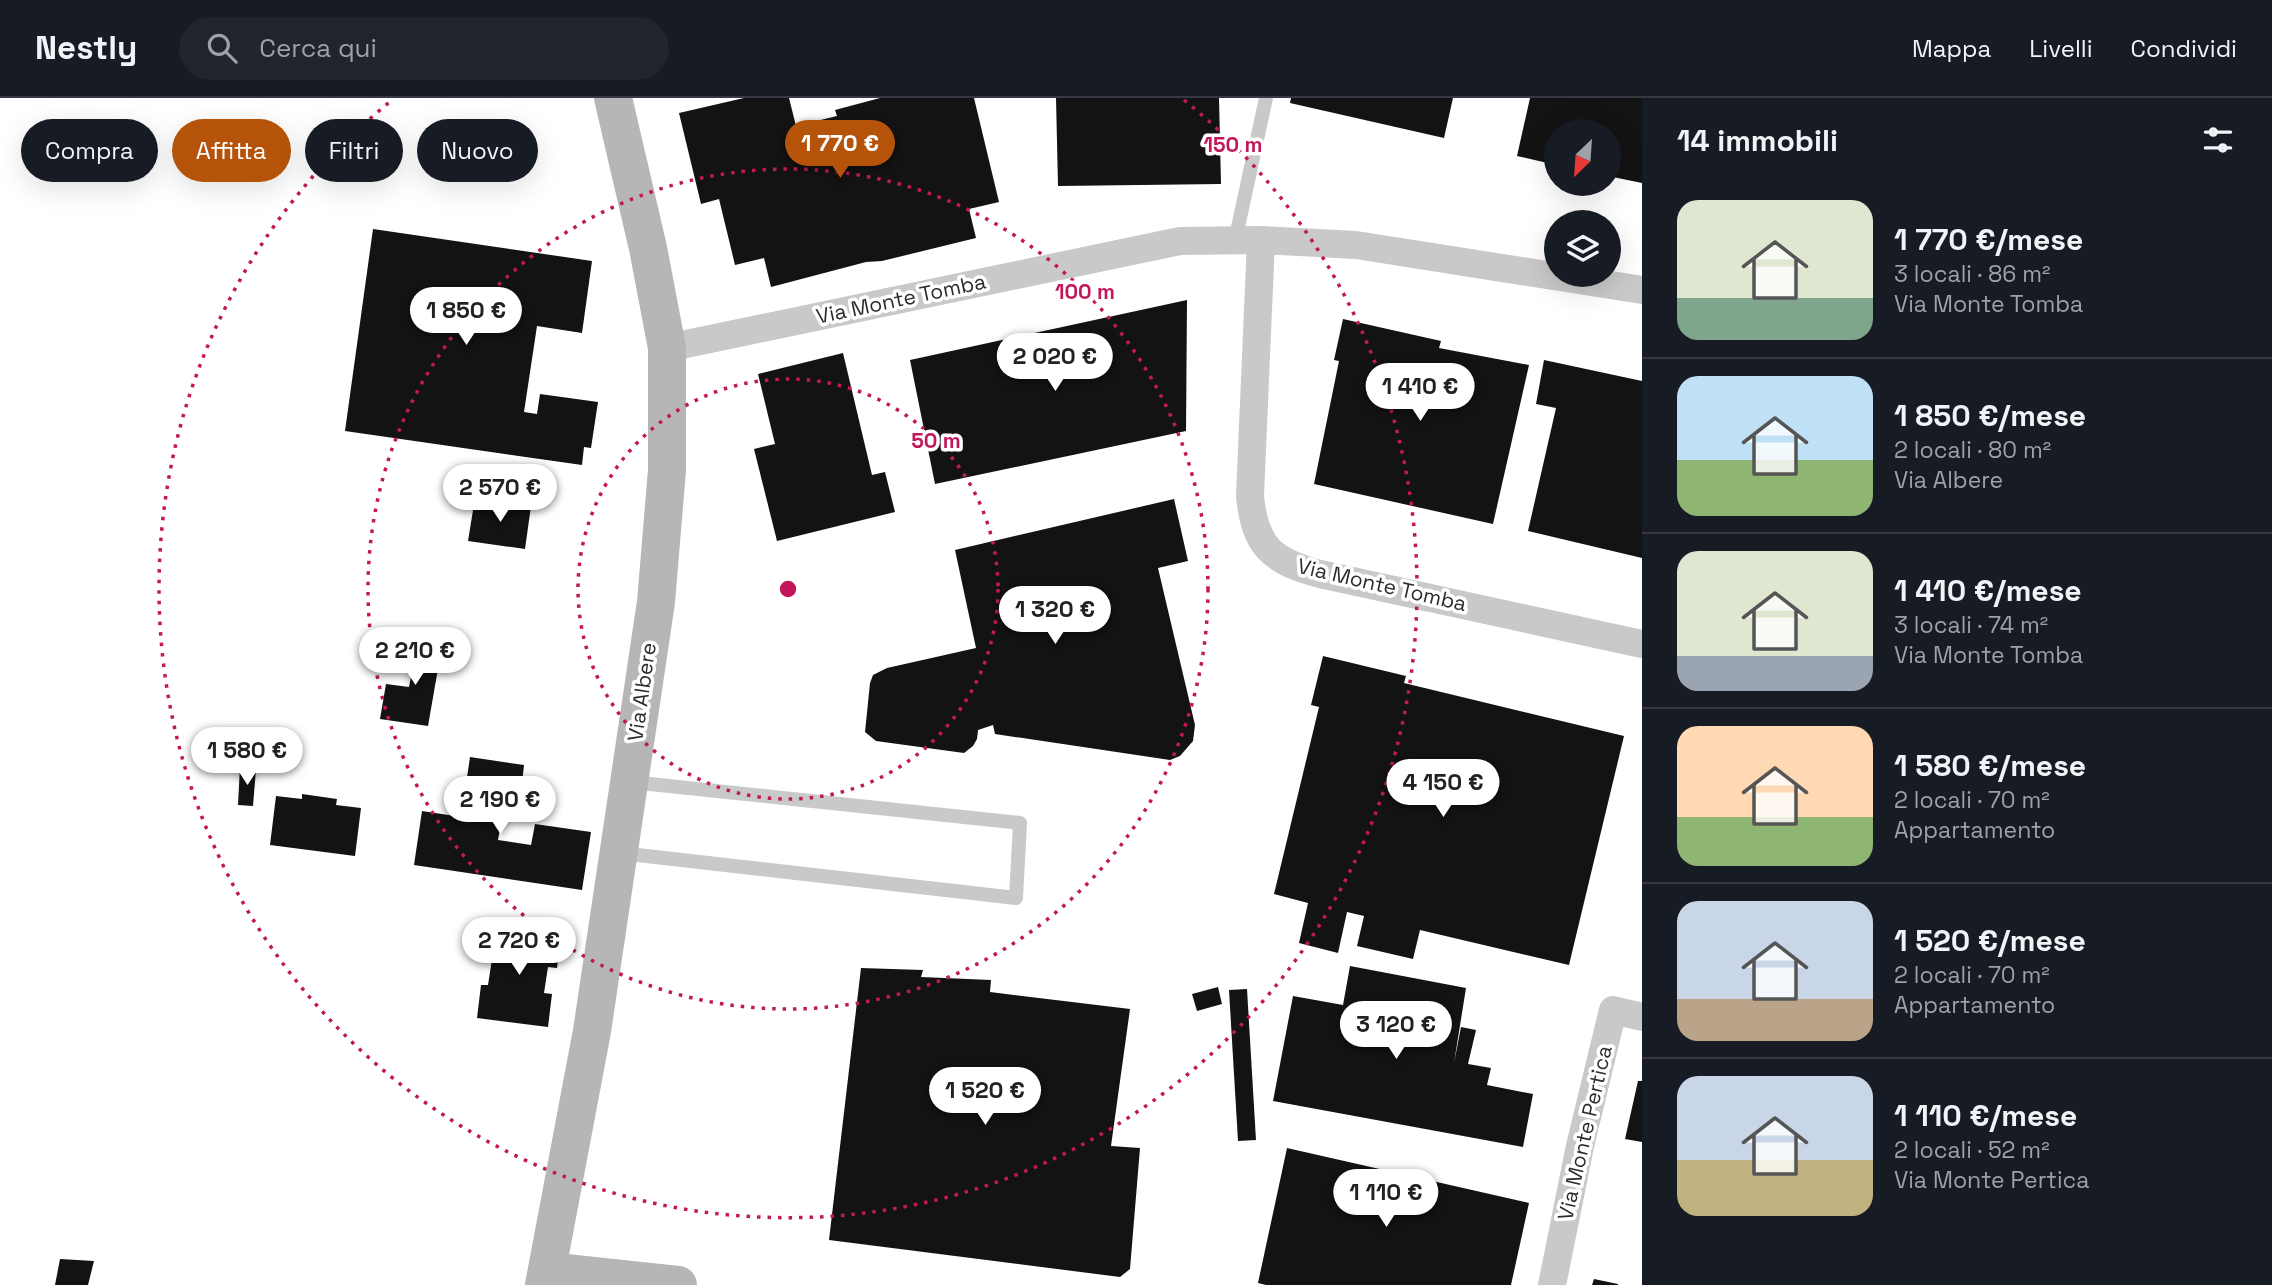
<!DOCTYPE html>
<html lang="it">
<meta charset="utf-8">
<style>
:root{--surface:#171b24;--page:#20242c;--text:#f1f3f6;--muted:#9ea1a6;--line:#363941;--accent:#b45309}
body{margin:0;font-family:"Space Grotesk",sans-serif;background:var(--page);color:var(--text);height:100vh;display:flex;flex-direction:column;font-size:26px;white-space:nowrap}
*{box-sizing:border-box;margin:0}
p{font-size:23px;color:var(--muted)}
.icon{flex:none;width:38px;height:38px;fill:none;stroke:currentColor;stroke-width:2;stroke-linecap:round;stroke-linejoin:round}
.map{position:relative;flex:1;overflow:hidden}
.side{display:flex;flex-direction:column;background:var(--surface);width:630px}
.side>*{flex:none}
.hud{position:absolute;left:21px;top:21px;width:665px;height:63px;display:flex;gap:14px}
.needle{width:46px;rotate:205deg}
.fabs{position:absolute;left:1544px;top:21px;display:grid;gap:14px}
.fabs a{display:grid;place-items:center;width:77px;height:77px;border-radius:50%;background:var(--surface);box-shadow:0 7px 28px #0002;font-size:35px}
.price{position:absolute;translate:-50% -60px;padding:0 16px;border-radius:24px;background:#fff;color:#222;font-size:23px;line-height:46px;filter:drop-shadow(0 2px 4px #0008)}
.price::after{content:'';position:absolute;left:50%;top:42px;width:21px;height:16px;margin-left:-10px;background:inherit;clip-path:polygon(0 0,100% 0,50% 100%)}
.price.current{background:var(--accent);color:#fff}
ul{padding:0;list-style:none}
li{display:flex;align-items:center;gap:21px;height:175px;padding:0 35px}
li+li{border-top:2px solid var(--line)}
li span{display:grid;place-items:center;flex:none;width:196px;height:140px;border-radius:21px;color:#555}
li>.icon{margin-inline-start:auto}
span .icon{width:84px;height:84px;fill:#fffc;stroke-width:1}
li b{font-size:30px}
h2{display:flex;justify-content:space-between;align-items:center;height:84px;padding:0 35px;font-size:30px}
.pill{padding:0 24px;border-radius:32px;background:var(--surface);box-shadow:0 7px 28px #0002;font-size:24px;line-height:63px}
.pill.current{background:var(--accent);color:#fff}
header{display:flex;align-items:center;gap:42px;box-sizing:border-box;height:98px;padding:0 35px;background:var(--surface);border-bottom:2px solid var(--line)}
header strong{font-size:33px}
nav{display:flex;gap:38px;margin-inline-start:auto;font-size:24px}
.search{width:490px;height:63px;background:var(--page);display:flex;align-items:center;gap:18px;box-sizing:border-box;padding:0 24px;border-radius:38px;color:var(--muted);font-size:26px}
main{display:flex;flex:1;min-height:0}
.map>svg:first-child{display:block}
</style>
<header>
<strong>Nestly</strong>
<div class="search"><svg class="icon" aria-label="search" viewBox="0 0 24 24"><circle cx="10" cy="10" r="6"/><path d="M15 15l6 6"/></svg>Cerca qui</div>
<nav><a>Mappa</a><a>Livelli</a><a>Condividi</a></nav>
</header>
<main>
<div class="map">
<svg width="1642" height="1187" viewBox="0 0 1642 1187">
<rect width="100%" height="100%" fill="#fff"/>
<g fill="#131313">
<path d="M744 0H789L796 28 837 18 835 12 880 0H974L999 104 969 111 976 140 882 163 866 164 771 189 764 160 735 167 719 101 701 106 679 15Z"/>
<path d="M1056 0H1219L1221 86 1058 88Z"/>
<path d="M1291 0H1453L1444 40 1290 5Z"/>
<path d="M1530 0H1642V85L1608 78V33H1556V67L1517 58Z"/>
<path d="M373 131 592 163 582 235 537 228 524 314 537 316 540 296 598 304 591 350 584 349 582 367 345 333Z"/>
<path d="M1187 202 1186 333 935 386 910 262Z"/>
<path d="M1343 221 1441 243 1439 250 1529 267 1493 426 1314 386 1339 263 1334 262Z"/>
<path d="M843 255 872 377 885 374 895 414 777 443 754 351 775 346 758 276Z"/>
<path d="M1544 262 1642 283V460L1528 433 1556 310 1536 306Z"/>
<path d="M475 400 531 408 525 451 468 443Z"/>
<path d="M1174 401 1188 463 1158 470 1195 627 1193 643 1180 658 1170 662 995 636 993 627 978 632 977 641 973 648 964 655 876 643 865 634 870 585 873 577 887 570 976 550 955 452Z"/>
<path d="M419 538 443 542 428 628 380 621 386 586 409 589Z"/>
<path d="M1323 558 1406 578 1404 585 1624 638 1569 867 1420 832 1413 861 1357 848 1364 818 1347 814 1338 855 1299 845 1308 805 1274 796 1319 609 1311 607Z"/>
<path d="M470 659 524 667 521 695 507 693 498 742 531 747 535 726 591 734 582 792 414 767 422 713 468 720 472 694 465 693Z"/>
<path d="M240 669 256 671 253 708 238 707Z"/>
<path d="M302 696 337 701 336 707 361 710 355 758 270 747 276 698 302 701Z"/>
<path d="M491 828 561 837 557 870 548 869 544 895 552 896 548 929 477 920 481 887H488L492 861 487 860Z"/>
<path d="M1350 868 1466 890 1454 965 1461 929 1476 932 1468 966 1491 970 1487 987 1533 996 1523 1049 1273 1003 1293 898 1343 907Z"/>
<path d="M861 870 923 872 921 879 991 882 990 894 1130 911 1111 1048 1140 1050 1130 1171 1120 1179 829 1142Z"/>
<path d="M1218 889 1222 906 1197 913 1192 896Z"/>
<path d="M1247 891 1256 1042 1238 1043 1229 892Z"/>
<path d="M1638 983H1642V1044L1625 1041Z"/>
<path d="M1287 1050 1529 1105 1511 1187H1266L1258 1185Z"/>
<path d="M60 1161 94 1163 88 1187H55Z"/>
<path d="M1594 1181 1618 1186V1187H1592Z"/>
</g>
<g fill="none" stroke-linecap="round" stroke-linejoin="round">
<g stroke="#c9c9c9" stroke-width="14">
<path d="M1235 143 1266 0"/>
<path d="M620 755 1016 800 1020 725 631 684"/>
</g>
<g stroke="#c9c9c9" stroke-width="28">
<path d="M1261 142 1250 398C1255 449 1272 463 1320 476L1642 546"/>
<path d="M667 250 1180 143 1261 142 1356 147 1642 192"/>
<path d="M1552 1187 1580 1048 1613 912 1642 919"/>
</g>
<g stroke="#b6b6b6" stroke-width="38">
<path d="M547 1173 678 1187"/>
<path d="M544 1187 592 933 656 504 667 372V250L648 150 613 0"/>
</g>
</g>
<g fill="none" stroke="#c2185b" stroke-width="3.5" stroke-dasharray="3.5 7">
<circle cx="788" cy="491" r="210"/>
<circle cx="788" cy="491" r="420"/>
<path d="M1184 2A629 629 0 1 1 392 2"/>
</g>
<g text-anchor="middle" stroke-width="7" stroke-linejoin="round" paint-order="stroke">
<g font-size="21" fill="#2c2c2c" stroke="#fff">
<text transform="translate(901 201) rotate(-12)" y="7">Via Monte Tomba</text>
<text transform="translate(1382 487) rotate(13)" y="7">Via Monte Tomba</text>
<text transform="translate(642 594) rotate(-82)" y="7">Via Albere</text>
<text transform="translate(1585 1035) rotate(-77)" y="7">Via Monte Pertica</text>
</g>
</g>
<circle cx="788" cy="491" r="10" fill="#c2185b" stroke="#fff" stroke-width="3.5"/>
<g font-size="21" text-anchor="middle" font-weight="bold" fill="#c2185b" stroke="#fff" stroke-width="7" stroke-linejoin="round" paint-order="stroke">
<text x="1233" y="54">150 m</text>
<text x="1085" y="201">100 m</text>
<text x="936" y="350">50 m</text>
</g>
</svg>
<div class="fabs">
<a><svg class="needle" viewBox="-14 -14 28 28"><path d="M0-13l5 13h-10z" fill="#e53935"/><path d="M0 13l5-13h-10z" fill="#9ea1a6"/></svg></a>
<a><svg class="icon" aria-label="layers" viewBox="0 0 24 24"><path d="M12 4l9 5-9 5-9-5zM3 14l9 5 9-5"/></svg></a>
</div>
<b class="price current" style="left:840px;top:82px">1 770 €</b>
<b class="price" style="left:466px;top:249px">1 850 €</b>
<b class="price" style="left:1055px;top:295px">2 020 €</b>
<b class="price" style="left:1420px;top:325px">1 410 €</b>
<b class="price" style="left:500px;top:426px">2 570 €</b>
<b class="price" style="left:1055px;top:548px">1 320 €</b>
<b class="price" style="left:415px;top:589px">2 210 €</b>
<b class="price" style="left:247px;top:689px">1 580 €</b>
<b class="price" style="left:1443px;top:721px">4 150 €</b>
<b class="price" style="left:500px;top:738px">2 190 €</b>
<b class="price" style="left:519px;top:879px">2 720 €</b>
<b class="price" style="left:1396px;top:963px">3 120 €</b>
<b class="price" style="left:985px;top:1029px">1 520 €</b>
<b class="price" style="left:1386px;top:1131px">1 110 €</b>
<div class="hud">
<a class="pill">Compra</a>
<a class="pill current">Affitta</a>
<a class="pill">Filtri</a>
<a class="pill">Nuovo</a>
</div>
</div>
<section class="side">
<h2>14 immobili<svg class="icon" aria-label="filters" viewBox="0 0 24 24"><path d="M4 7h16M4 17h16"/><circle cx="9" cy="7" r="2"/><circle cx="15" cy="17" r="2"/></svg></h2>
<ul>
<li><span style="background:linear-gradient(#dfe7d0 70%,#7fa58c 0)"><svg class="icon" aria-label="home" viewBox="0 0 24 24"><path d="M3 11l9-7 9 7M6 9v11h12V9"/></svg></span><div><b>1 770 €/mese</b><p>3 locali · 86 m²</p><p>Via Monte Tomba</p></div></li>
<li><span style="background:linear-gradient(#bfe0f5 60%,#8fb573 0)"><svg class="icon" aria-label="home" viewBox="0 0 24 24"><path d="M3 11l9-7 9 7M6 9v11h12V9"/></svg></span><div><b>1 850 €/mese</b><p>2 locali · 80 m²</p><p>Via Albere</p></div></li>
<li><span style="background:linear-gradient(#dfe7d0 75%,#9aa5b1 0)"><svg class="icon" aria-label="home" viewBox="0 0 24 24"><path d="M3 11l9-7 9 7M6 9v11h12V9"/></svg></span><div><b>1 410 €/mese</b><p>3 locali · 74 m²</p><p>Via Monte Tomba</p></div></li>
<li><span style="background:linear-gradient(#ffd9b3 65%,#8fb573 0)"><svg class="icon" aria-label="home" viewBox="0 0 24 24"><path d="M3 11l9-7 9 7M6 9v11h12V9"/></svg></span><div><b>1 580 €/mese</b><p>2 locali · 70 m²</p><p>Appartamento</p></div></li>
<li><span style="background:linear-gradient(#c9d6e8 70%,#b9a48a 0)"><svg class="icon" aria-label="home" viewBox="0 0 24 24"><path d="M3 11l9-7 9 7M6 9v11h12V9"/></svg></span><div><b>1 520 €/mese</b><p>2 locali · 70 m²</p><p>Appartamento</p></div></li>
<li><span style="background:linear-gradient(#c9d6e8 60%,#c2b280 0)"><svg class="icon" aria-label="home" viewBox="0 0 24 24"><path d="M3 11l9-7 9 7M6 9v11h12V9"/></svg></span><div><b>1 110 €/mese</b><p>2 locali · 52 m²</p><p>Via Monte Pertica</p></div></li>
</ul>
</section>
</main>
